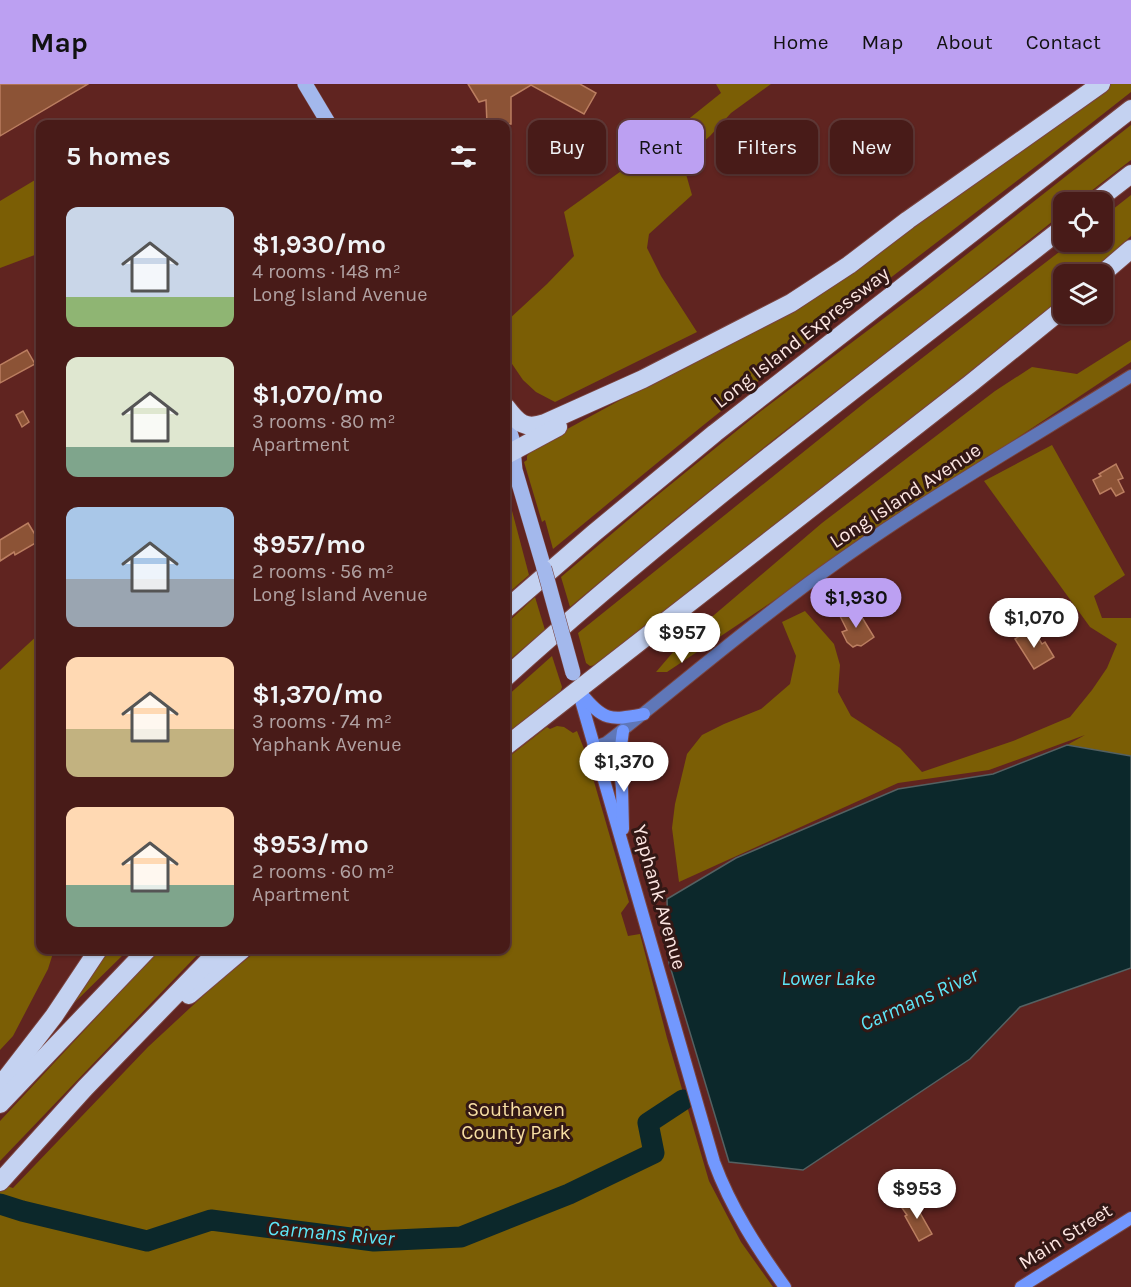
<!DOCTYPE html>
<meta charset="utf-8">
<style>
:root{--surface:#481b18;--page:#522825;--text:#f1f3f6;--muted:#b1a1a2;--line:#603937;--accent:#bca0f2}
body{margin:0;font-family:Karla,sans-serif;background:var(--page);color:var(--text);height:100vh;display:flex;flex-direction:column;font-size:22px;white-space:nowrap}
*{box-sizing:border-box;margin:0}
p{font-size:20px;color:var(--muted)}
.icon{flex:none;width:33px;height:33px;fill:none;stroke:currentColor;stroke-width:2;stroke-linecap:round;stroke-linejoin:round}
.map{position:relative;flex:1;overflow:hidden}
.drawer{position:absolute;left:36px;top:36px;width:474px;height:834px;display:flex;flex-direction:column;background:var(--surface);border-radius:12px;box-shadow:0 2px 4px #0004,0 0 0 2px var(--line)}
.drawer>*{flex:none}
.banner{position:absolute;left:528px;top:36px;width:513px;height:54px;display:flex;gap:12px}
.tools{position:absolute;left:1053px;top:108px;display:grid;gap:12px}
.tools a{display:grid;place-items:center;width:60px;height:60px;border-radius:12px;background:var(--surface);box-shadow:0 2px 4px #0004,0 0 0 2px var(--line);font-size:30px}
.price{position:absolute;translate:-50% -51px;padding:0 14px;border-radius:21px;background:#fff;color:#222;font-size:20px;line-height:39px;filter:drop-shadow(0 2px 3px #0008)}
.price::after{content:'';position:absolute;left:50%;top:36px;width:18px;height:14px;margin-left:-9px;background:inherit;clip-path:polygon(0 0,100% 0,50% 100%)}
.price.on{background:var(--accent);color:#111}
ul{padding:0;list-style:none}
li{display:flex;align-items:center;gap:18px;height:150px;padding:0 30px}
li span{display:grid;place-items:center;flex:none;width:168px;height:120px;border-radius:12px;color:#555}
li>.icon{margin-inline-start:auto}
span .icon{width:72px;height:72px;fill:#fffc;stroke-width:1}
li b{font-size:26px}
h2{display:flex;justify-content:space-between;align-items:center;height:72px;padding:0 30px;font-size:26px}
.chip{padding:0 21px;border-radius:12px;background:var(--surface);box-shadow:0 2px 4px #0004,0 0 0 2px var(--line);font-size:21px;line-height:54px}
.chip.on{background:var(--accent);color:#111}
header{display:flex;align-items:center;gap:36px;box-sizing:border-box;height:84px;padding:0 30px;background:var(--accent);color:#111}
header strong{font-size:28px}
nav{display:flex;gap:33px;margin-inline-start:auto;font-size:21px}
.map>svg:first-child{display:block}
</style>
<header>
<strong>Map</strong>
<nav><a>Home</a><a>Map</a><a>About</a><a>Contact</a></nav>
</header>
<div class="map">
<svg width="1131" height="1203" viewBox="0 0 1131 1203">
<rect width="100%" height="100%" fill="#602420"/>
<g fill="#7b5e05">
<path d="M716 0H771L731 29 710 52 682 76 692 111 649 150 647 164 661 192 697 248 555 318 536 308 523 296 506 271 507 237 547 200 574 172 564 128 645 70 721 9Z"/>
<path d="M1109 0H1131V8C1000 112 866 210 736 315 674 364 614 415 553 465L545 436 542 438 524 378 527 376V372L530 368 549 355 635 308 782 231Z"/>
<path d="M1131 41V76L1077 118H1064L1063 129 943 225 782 349 675 435 570 523 561 493 654 414 761 327 924 204Z"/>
<path d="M40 93V169L0 184V117Z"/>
<path d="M1131 111V152L1090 190H1064L1063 215 597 581 590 582 586 579 578 549 868 316 1072 158H1102L1103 133Z"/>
<path d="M1131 256V278L667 588H656L680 560 822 439 995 307 1032 283 1077 290Z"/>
<path d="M1052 361 1125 491 1094 512 1102 534H1131V672L1067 661 1085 651 989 686 898 699 679 798 672 744 675 720 687 670 702 651 724 640 761 625 790 600 796 572 782 538 805 527 834 560 840 581 838 608 851 632 900 664 922 688 1013 657 1070 633 1092 606 1107 584 1117 560 1090 543 984 397Z"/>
<path d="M506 404 529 491 506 511Z"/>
<path d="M535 513 545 546 506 579V540Z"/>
<path d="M40 549V866H54L48 885 13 952 0 966V586Z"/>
<path d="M552 572 562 603 560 609 506 651V613Z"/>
<path d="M557 642 564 643 573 649 577 647 586 670 629 818 621 829 628 852 640 850 667 954 709 1097 741 1158 773 1203H0V1100L13 1104 148 963 218 898 258 866H506V675L547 643 550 645Z"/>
<path d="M105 866H128L66 927Z"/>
<path d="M159 866H202L0 1077V1037Z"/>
</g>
<path fill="#0c282b" stroke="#546162" stroke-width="1.5" d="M1067 661 1131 672V884L1020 923 970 975 803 1086 729 1078 669 879 667 815 736 774 898 705 993 690Z"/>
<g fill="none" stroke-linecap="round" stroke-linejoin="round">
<path stroke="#0c282b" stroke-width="21" d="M0 1120 22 1127 147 1157 211 1136 374 1157 461 1153 569 1110 654 1069 648 1039 683 1016"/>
</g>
<g fill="#8c5336" stroke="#bb7e60" stroke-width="1.5">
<path d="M0 0H88L0 52Z"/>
<path d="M468 0H580L596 9 584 30 531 1 511 13V40H487L486 16 479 18Z"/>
<path d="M27 266 35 280 0 299V281Z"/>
<path d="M23 327 29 338 22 343 16 331Z"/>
<path d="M1116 380 1123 394 1118 396 1124 408 1116 412 1111 404 1100 410 1093 396 1101 392 1099 390Z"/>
<path d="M28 439 39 457 15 471 14 468 0 477V456Z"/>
<path d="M849 525 850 529 857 525 874 553 861 562 857 561 853 563 847 558 842 548 847 546 839 530Z"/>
<path d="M1032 544 1042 560 1045 558 1054 573 1034 585 1015 555Z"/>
<path d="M916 1113 920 1121 919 1122 921 1126 919 1127 932 1150 919 1157 905 1132 907 1131 902 1124 907 1121 906 1119Z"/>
</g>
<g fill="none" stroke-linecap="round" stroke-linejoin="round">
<g stroke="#79433f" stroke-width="14">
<path id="tertiary" d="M595 663 606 659C678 603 747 543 821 490 920 418 1027 357 1131 292"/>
</g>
<g stroke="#79433f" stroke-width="14">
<g id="secondary">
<path d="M578 606 714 1078C731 1124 757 1164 785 1203"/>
<path d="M581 609C604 638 611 636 644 630"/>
<path d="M623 647 619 677 622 704 623 745"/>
<path d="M1021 1203 1131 1134"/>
</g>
</g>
<g stroke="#79433f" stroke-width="16">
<g id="primary">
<path d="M305 0 329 40"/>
<path d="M506 336 512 355 515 386 544 484"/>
</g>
</g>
<g stroke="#79433f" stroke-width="20">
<g id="motorway">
<path d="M1095 118 1131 90"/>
<path d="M1102 190 1131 165"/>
<path d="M506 323C518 339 525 346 545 339L643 295 791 219 849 181 908 136 1101 0"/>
<path d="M506 371 558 343"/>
<path d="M506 525 594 449 715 349 1131 25"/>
<path d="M506 593C683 433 875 290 1064 143"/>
<path d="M506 662 970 300 1064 224"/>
<path d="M189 911 242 866"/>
<path d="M0 1002 54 932 98 866"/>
<path d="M0 1020 147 866"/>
<path d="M0 1098 85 1004 219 866"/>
</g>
</g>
<use href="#tertiary" stroke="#5f77b8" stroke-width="12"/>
<use href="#secondary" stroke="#7298fe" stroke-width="12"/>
<use href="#primary" stroke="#a3b8ec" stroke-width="15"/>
<use href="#motorway" stroke="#c4d2f1" stroke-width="18"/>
<g stroke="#79433f" stroke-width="16" stroke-linecap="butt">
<path id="primary-bridge" d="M544 484 573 589"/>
</g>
<use href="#primary-bridge" stroke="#a3b8ec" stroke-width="15"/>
</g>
<g text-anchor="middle" stroke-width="6" stroke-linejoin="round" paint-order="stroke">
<g font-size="20" fill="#fde6e2" stroke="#331815">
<text transform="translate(801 253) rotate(-38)" y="7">Long Island Expressway</text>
<text transform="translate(905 411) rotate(-33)" y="7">Long Island Avenue</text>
<text transform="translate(660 813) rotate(74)" y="7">Yaphank Avenue</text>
<text transform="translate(1065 1152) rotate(-32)" y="7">Main Street</text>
</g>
<g font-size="20" fill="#f7dea3" stroke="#331815">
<text x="516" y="1032">Southaven<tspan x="516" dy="23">County Park</tspan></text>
</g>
<g font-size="21" font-style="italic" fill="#5de6f8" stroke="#331815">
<text x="828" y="901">Lower Lake</text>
<text transform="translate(919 915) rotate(-24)" y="7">Carmans River</text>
<text transform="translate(331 1149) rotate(5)" y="7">Carmans River</text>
</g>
</g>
</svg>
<div class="tools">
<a><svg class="icon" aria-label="locate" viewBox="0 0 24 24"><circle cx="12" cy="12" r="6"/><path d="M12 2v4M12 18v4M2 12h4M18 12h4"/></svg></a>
<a><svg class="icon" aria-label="layers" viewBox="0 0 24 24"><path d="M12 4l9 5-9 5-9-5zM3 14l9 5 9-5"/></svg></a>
</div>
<b class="price on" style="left:856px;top:545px">$1,930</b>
<b class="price" style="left:1034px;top:565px">$1,070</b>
<b class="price" style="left:682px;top:580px">$957</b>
<b class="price" style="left:624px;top:709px">$1,370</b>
<b class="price" style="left:917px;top:1136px">$953</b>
<div class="banner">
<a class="chip">Buy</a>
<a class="chip on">Rent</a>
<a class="chip">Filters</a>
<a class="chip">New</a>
</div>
<section class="drawer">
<h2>5 homes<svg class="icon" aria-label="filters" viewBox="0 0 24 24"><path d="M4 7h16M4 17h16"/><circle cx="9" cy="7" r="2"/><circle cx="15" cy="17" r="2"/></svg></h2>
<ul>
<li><span style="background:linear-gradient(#c9d6e8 75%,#8fb573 0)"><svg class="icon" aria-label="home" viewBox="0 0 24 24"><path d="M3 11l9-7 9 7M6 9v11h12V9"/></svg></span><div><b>$1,930/mo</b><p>4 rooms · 148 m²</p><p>Long Island Avenue</p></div></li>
<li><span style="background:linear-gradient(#dfe7d0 75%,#7fa58c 0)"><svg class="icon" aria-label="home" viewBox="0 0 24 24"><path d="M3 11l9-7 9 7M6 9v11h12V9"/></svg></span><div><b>$1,070/mo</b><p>3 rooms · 80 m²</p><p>Apartment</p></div></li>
<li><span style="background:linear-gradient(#a9c7e8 60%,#9aa5b1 0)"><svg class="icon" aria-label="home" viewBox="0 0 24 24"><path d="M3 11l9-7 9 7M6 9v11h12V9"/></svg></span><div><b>$957/mo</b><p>2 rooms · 56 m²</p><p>Long Island Avenue</p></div></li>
<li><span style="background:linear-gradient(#ffd9b3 60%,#c2b280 0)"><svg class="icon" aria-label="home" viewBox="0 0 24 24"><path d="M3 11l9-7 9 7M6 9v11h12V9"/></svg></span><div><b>$1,370/mo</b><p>3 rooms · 74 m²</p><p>Yaphank Avenue</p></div></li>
<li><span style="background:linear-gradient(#ffd9b3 65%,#7fa58c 0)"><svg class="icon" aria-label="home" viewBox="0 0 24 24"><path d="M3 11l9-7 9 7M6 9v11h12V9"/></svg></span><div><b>$953/mo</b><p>2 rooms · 60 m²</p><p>Apartment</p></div></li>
</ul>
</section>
</div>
